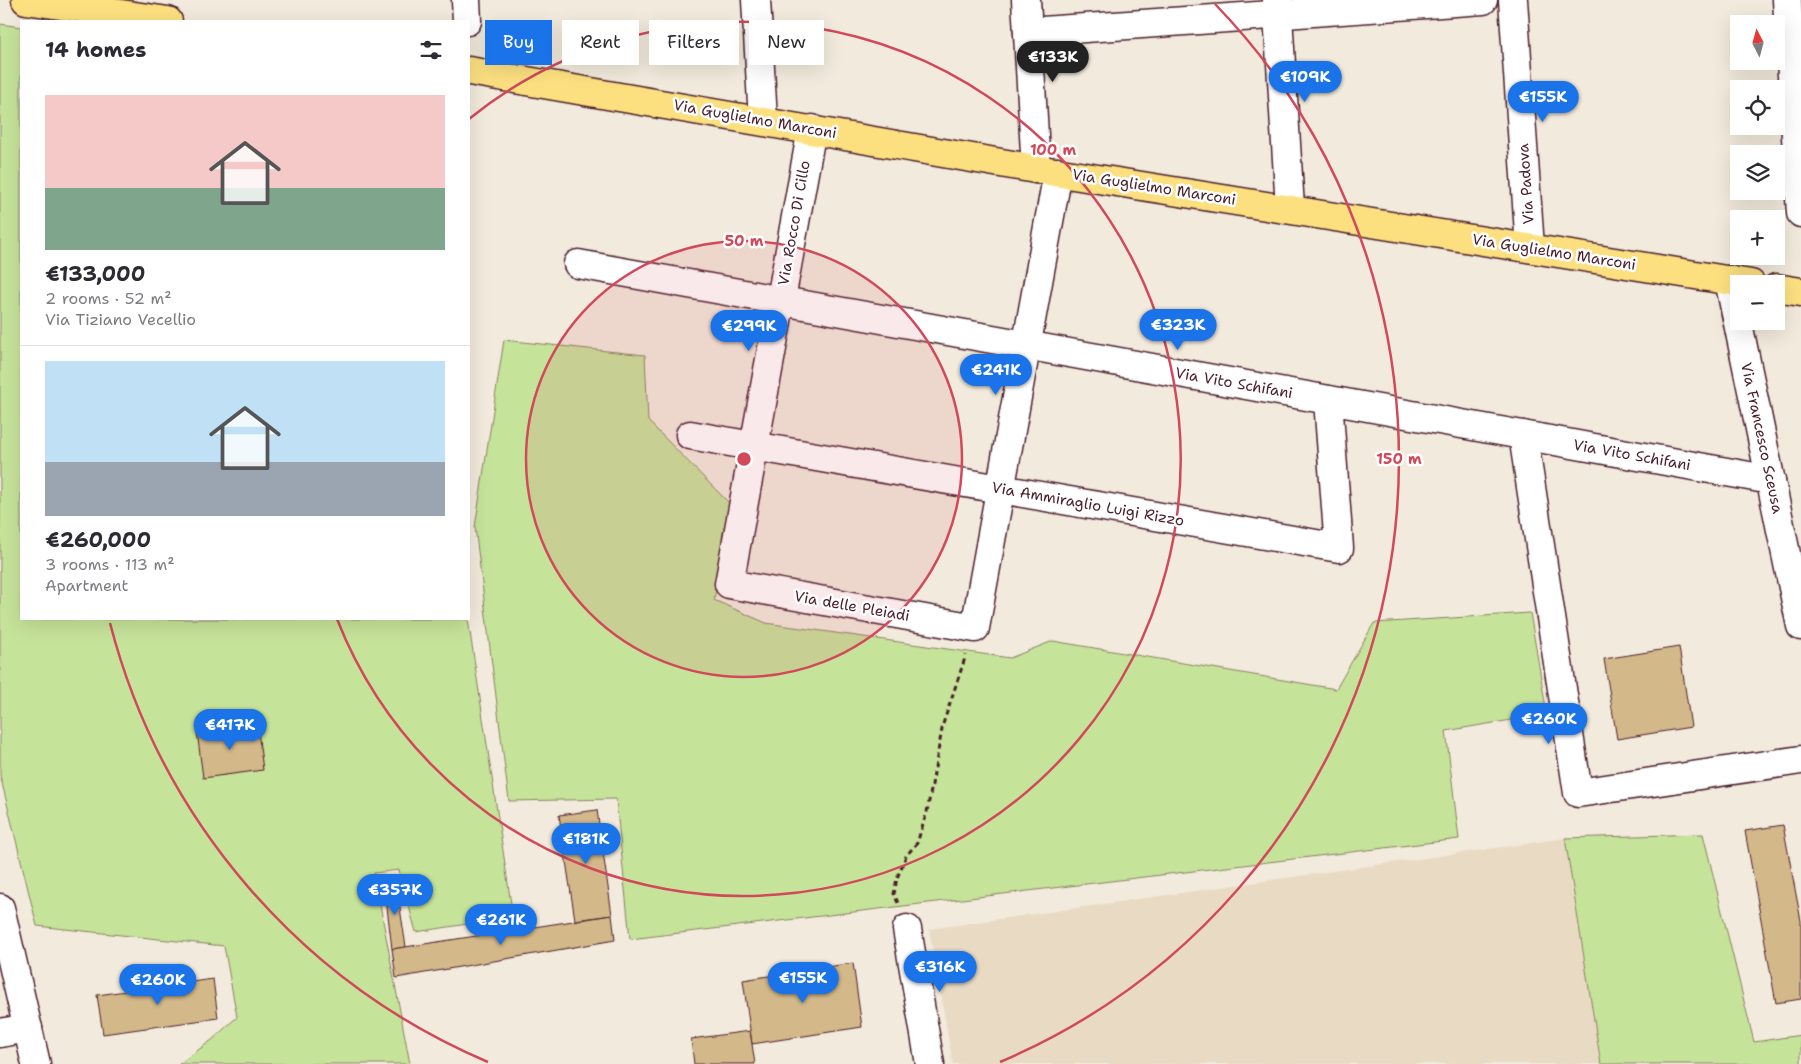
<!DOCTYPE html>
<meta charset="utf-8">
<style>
:root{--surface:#fff;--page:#f2f2f3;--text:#2b2b33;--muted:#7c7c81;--line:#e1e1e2;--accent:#1a73e8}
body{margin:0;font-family:"Shantell Sans",sans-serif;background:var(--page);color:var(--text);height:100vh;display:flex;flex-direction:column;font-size:19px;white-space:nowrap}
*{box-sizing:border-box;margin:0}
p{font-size:16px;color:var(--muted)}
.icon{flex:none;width:28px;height:28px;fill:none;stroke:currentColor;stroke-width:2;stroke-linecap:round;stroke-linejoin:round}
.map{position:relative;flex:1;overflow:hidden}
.drawer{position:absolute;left:20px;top:20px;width:450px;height:600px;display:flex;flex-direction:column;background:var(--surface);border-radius:0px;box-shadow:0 5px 20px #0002}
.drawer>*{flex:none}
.hud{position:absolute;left:485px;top:20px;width:475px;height:45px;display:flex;gap:10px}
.needle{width:32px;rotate:354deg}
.fabs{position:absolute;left:1730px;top:15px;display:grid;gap:10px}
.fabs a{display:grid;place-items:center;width:55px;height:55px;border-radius:0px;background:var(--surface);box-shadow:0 5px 20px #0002;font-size:25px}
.price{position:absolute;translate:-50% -42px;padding:0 11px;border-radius:18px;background:var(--accent);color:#fff;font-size:16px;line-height:32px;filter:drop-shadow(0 1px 2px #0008)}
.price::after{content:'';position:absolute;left:50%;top:30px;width:15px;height:11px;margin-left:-8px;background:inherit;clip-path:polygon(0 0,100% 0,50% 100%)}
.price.on{background:#222;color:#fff}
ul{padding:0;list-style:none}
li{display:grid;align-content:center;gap:10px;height:265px;padding:0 25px}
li+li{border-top:1px solid var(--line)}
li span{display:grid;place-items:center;height:155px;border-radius:0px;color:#555}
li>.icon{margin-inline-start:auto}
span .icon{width:90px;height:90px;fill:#fffc;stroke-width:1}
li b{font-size:21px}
h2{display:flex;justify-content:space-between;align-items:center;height:60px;padding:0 25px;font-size:21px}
.chip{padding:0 18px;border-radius:0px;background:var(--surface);box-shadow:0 5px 20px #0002;font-size:18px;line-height:45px}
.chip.on{background:var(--accent);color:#fff}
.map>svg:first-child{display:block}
</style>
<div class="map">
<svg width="1801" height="1064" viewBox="0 0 1801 1064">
<rect width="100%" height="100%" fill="#f2eadc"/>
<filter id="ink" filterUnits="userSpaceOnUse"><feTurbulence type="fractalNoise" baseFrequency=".02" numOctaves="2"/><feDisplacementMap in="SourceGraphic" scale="10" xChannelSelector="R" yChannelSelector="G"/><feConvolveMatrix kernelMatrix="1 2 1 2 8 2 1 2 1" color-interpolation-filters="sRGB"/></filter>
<g filter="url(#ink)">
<path fill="#e9dbc3" d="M1565 838 1601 1064H953L929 929Z"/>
<g fill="#c6e39a" stroke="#888162">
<path d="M0 24 21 27V619H468L513 917 416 932 399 870 374 873 410 1064H179L212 1040 237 1017 224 946 37 926 0 775Z"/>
<path d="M504 340 645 355 648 421 731 505 714 600 766 623 1010 658 1053 641 1336 689 1374 623 1530 613 1547 714 1446 731 1459 839 630 939 616 799 509 801 475 527Z"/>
<path d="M1703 834 1754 1042 1801 1035V1064H1601L1565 838Z"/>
</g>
<g fill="#d3b889" stroke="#4a1f2b">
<path d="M1679 647 1691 727 1617 739 1604 659Z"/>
<path d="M257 724 263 770 203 778 197 731Z"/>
<path d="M597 810 612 915 575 920 559 815Z"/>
<path d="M1783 825 1801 921V999L1776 1003 1745 831Z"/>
<path d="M384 882H396L406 947 392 949Z"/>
<path d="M612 915 615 940 396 978 392 949Z"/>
<path d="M853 963 862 1027 752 1044 743 980Z"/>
<path d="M213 979 218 1018 103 1034 97 995Z"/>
<path d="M750 1031 755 1064H694L691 1039Z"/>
</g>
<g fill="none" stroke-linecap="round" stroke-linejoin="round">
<g stroke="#4a1f2b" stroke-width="31">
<g id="minor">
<path d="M466 0 467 21"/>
<path d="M756 0 763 120"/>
<path d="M1026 0 1036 169"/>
<path d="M1277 0 1290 208"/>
<path d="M1513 0 1530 248"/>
<path d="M1787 0 1801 213"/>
<path d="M1028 32 1483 0"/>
<path d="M812 129 729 584 975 628 1058 172"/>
<path d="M578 264 1771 480"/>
<path d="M1729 280 1801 626"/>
<path d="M690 435 1339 548 1328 400"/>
<path d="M1523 435 1578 793 1801 760"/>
<path d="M0 908 36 1064"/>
<path d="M907 929 930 1064"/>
<path d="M0 1033 28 1028"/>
</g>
</g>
<g stroke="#4a1f2b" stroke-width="31">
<g id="major">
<path d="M26 0 168 21"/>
<path d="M469 71 1036 169 1751 284"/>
<path d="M1776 288 1801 292"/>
</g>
</g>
<path stroke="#4a1f2b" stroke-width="3" stroke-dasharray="5 4" stroke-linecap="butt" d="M898 903 894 894 897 878 906 856 917 843 927 812 943 724 966 655"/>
<use href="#minor" stroke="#fff" stroke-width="28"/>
<use href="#major" stroke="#fce080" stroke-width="28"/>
</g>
</g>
<circle cx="744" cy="459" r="218" fill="#d1495b" fill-opacity=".12"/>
<g fill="none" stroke="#d1495b" stroke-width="2.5">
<circle cx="744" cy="459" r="218"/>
<path d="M469 119A437 437 0 1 1 337 619"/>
<path d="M488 1062A655 655 0 0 1 110 623M1215 4A655 655 0 0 1 1000 1062"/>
</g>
<g text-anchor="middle" stroke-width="5" stroke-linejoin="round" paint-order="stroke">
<g font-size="15" fill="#4a1f2b" stroke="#fff">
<text transform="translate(755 119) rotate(10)" y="5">Via Guglielmo Marconi</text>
<text transform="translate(1526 184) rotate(-94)" y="5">Via Padova</text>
<text transform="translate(1154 187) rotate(9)" y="5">Via Guglielmo Marconi</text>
<text transform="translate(794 223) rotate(-80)" y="5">Via Rocco Di Cillo</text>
<text transform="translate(1554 252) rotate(9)" y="5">Via Guglielmo Marconi</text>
<text transform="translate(1234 383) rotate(10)" y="5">Via Vito Schifani</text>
<text transform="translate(1762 438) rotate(78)" y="5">Via Francesco Sceusa</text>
<text transform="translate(1632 455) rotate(10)" y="5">Via Vito Schifani</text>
<text transform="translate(1088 504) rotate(10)" y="5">Via Ammiraglio Luigi Rizzo</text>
<text transform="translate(852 606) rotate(10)" y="5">Via delle Pleiadi</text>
</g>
</g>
<circle cx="744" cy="459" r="8" fill="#d1495b" stroke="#fff" stroke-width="2.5"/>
<g font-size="15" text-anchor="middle" font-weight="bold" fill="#d1495b" stroke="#fff" stroke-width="5" stroke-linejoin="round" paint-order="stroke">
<text x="1053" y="155">100 m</text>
<text x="744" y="246">50 m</text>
<text x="1399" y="464">150 m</text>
</g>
</svg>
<div class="fabs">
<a><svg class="needle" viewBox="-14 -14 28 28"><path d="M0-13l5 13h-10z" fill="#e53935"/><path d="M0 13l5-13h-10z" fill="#7c7c81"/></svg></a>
<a><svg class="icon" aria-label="locate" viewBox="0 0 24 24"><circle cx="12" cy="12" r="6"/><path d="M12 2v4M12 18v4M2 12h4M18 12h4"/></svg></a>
<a><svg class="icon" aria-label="layers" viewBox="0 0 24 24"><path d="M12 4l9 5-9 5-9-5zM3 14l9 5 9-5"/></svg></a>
<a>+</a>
<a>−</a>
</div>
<b class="price on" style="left:1053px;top:83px">€133K</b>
<b class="price" style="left:1305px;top:103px">€109K</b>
<b class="price" style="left:1543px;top:123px">€155K</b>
<b class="price" style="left:1178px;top:351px">€323K</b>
<b class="price" style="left:749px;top:352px">€299K</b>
<b class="price" style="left:996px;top:396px">€241K</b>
<b class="price" style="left:1549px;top:745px">€260K</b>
<b class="price" style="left:230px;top:751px">€417K</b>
<b class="price" style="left:586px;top:865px">€181K</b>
<b class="price" style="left:395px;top:916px">€357K</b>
<b class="price" style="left:501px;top:946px">€261K</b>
<b class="price" style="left:940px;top:993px">€316K</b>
<b class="price" style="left:803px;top:1004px">€155K</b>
<b class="price" style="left:158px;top:1006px">€260K</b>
<div class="hud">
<a class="chip on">Buy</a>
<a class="chip">Rent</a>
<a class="chip">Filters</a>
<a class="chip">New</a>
</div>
<section class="drawer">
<h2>14 homes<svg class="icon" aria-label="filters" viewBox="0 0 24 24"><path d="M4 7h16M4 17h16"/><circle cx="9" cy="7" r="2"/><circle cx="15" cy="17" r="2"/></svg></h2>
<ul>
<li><span style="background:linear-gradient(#f6c9c9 60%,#7fa58c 0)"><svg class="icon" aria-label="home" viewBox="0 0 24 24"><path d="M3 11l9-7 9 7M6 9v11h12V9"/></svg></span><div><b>€133,000</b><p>2 rooms · 52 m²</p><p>Via Tiziano Vecellio</p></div></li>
<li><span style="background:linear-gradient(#bfe0f5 65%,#9aa5b1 0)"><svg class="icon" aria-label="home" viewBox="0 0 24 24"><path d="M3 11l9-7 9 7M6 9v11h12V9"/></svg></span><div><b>€260,000</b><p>3 rooms · 113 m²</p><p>Apartment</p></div></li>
</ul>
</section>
</div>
